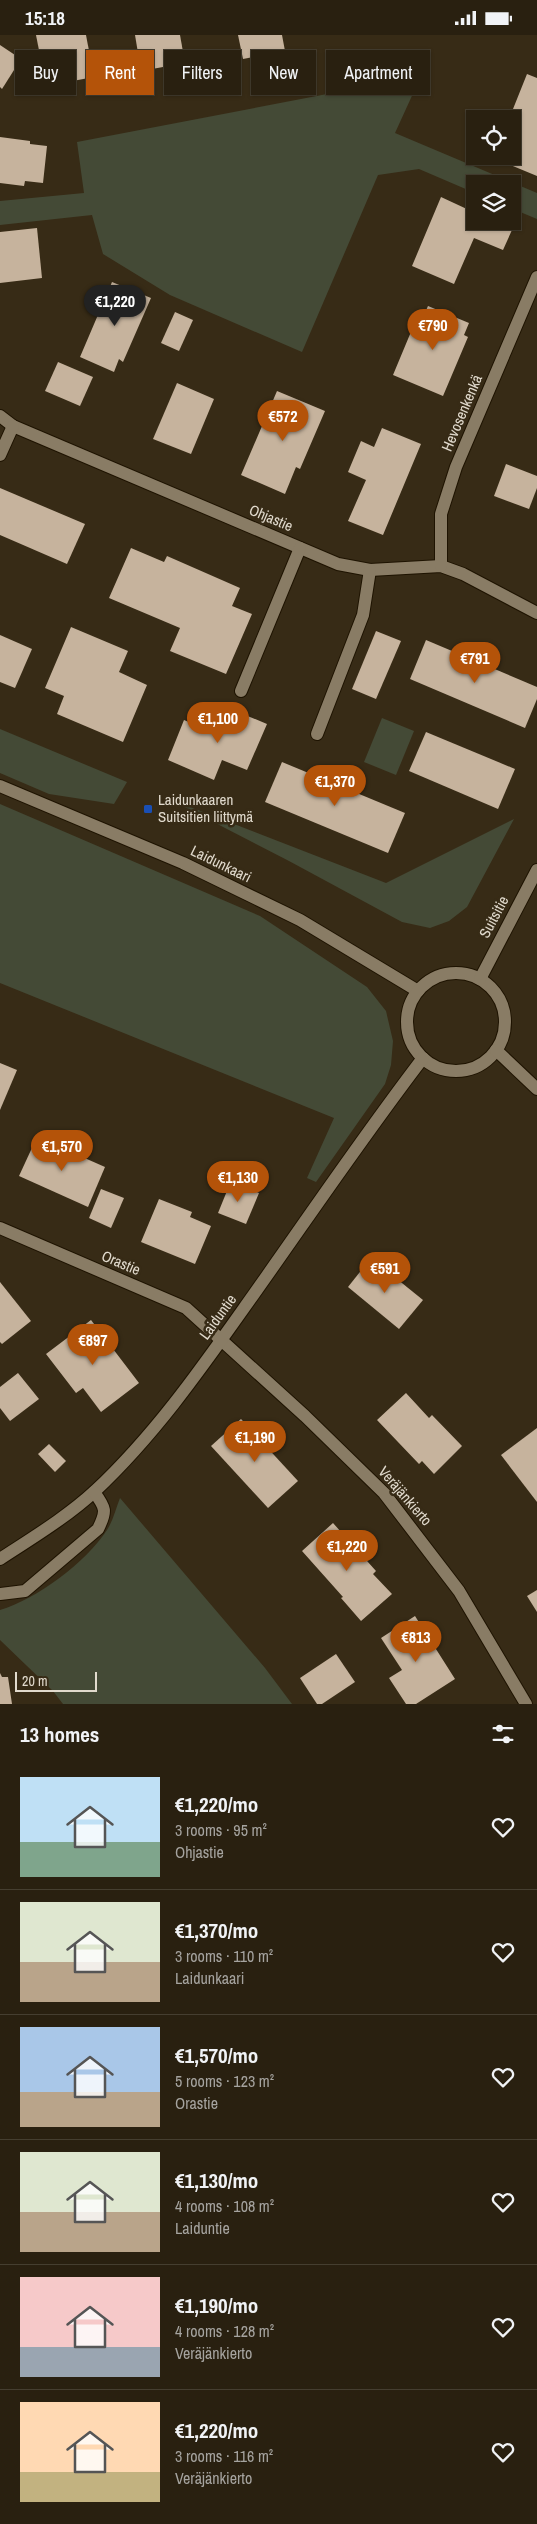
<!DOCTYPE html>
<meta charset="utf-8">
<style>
:root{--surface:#292010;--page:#312819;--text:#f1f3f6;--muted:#a5a39f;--line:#453e30;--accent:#b45309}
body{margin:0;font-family:"Archivo Narrow",sans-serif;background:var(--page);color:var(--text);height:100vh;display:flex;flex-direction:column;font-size:19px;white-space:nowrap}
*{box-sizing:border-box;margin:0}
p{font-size:16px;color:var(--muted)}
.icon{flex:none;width:28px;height:28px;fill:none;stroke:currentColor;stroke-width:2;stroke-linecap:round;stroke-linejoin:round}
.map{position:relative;height:1669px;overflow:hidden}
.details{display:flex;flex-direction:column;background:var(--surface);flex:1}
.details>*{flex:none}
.guide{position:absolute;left:15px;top:15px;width:508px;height:45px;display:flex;gap:10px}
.controls{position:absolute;left:466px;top:75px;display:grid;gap:10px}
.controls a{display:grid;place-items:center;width:55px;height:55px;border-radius:0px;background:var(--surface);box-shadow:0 1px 4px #0004,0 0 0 1px var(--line);font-size:25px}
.scale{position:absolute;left:15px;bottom:12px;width:82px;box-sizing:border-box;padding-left:5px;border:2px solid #e1dacd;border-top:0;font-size:14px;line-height:18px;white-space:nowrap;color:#e1dacd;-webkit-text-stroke:4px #372b16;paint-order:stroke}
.price{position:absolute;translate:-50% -42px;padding:0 11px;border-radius:18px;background:var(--accent);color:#fff;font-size:16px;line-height:32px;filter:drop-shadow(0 1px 2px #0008)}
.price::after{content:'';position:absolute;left:50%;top:30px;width:15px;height:11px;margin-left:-8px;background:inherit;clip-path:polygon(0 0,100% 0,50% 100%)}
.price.active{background:#222;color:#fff}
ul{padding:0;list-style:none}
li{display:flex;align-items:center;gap:15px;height:125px;padding:0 20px}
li+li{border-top:1px solid var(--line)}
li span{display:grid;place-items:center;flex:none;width:140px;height:100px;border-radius:0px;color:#555}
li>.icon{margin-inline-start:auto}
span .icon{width:60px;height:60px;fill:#fffc;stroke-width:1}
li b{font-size:21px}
h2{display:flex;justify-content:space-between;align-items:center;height:60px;padding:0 20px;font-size:21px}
.chip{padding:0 18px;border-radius:0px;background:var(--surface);box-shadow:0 1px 4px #0004,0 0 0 1px var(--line);font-size:18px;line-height:45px}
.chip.active{background:var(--accent);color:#fff}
.status{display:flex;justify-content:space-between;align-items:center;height:35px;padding:0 25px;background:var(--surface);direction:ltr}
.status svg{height:14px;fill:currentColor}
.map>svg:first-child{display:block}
</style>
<div class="status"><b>15:18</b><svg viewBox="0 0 49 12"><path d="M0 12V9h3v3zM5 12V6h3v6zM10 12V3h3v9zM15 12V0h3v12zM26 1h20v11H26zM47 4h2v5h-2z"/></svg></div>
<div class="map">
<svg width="537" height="1669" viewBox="0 0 537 1669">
<rect width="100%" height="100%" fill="#372b16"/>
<g fill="#444a36">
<path d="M421 41 395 98 537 158V184L513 174 512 149H475V158L419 134 378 140 302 317 170 260 103 219 92 180 0 190V166L84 158 77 107Z"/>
<path d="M382 683 414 696 396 740 364 727Z"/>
<path d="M0 694 127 747 114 769 49 759 0 738Z"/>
<path d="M167 763 386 848 514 784 467 872 449 886 430 893 402 887 289 826Z"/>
<path d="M0 769 260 881 367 952 386 976 393 1006 391 1030 385 1049 316 1147 307 1143 334 1083 0 948Z"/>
<path d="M120 1463 265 1633 292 1669H63L53 1656 0 1605V1575C37 1564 85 1528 107 1495 113 1486 116 1473 120 1463Z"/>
</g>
<g fill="#c6b39d">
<path d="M36 0H86L94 42 46 51Z"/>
<path d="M135 0H180L185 28 141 36Z"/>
<path d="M238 0H282L285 16 243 24Z"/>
<path d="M0 10 21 24 2 54 0 52Z"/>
<path d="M527 39 537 43V141L489 121H512V84H509Z"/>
<path d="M0 102 30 106V109L47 111 43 148 25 146 24 151 0 148Z"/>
<path d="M441 162 469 175 473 167 475 168V186H516L503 215 474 203 454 249 412 231Z"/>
<path d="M37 193 42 243 0 248V197Z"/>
<path d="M112 247 151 263 123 327 119 324 114 337 80 322Z"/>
<path d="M428 271 469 288 464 300 468 302 443 361 393 340 418 280 423 282Z"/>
<path d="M175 277 193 285 179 316 161 308Z"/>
<path d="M58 327 93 342 80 371 45 356Z"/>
<path d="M177 348 214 364 191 419 153 404Z"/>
<path d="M277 356 325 376 300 434 296 432 285 459 241 440Z"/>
<path d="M382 393 421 409 383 500 348 486 366 445 348 437 361 406 374 412Z"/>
<path d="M506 429 537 441V453L529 474 494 461Z"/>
<path d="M0 453 85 489 67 529 0 500Z"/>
<path d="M131 513 164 527 167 521 240 553 232 571 252 579 226 639 170 616 180 593 109 563Z"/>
<path d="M71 592 128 616 119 637 147 650 123 707 57 679 64 661 45 653Z"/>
<path d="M376 596 401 606 376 664 352 654Z"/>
<path d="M0 600 32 614 15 653 0 647Z"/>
<path d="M426 605 537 652V664L525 693 410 644Z"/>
<path d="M226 672 267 689 247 735 222 725 214 745 168 725 184 685 215 698Z"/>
<path d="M426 697 515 734 498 774 409 736Z"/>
<path d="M282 727 405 778 388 818 265 767Z"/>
<path d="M0 1028 17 1035 0 1075Z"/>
<path d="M37 1102 105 1132 88 1172 19 1141Z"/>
<path d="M231 1146 259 1158 246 1189 218 1178Z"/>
<path d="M101 1154 124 1163 111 1193 89 1183Z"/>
<path d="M159 1164 192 1177 190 1182 211 1191 195 1229 141 1207Z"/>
<path d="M371 1223 423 1265 399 1294 348 1252Z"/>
<path d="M0 1247 31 1286 2 1309 0 1307Z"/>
<path d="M91 1285 139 1348 101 1377 83 1353 76 1358 46 1319Z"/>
<path d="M18 1338 39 1364 10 1386 0 1373V1352Z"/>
<path d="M406 1358 429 1383 432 1380 462 1411 434 1439 422 1426 419 1429 377 1385Z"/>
<path d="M241 1384 298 1446 268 1473 211 1411Z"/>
<path d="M537 1393V1467L501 1420Z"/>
<path d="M49 1409 66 1426 55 1437 38 1419Z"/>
<path d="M333 1488 376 1536 373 1539 392 1559 361 1586 341 1563 343 1562 302 1516Z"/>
<path d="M537 1555V1577L527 1561Z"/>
<path d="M415 1581 455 1644 416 1669H406L389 1643 402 1635 381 1603Z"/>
<path d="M336 1619 355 1647 322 1669H317L300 1643Z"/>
<path d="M0 1638 2 1642H8L12 1669H0Z"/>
</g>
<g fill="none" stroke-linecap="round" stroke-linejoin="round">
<g stroke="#1e1301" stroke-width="14">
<g id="minor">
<path d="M0 381 13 391 338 529 370 535 441 531 463 539 537 578"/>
<path d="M0 420 13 391"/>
<path d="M441 531V479L456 432 537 242"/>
<path d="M241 656 300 513"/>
<path d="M317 699 363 580 370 535"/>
<path d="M0 751 183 828 300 885 418 956"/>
<circle cx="456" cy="987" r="49"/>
<path d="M480 944 537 835"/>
<path d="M496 1015 537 1054"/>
<path d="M0 1193 186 1273 305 1381 384 1458 459 1556 526 1669"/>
<path d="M0 1524C32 1503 67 1482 95 1456 157 1398 205 1328 254 1259 310 1180 364 1100 423 1023"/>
<path d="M0 1559 25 1556 98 1494C107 1476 106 1473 94 1457"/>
</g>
</g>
<use href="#minor" stroke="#897c65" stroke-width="12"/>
</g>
<rect fill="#1a4fb4" stroke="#372b16" stroke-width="2" x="143" y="769" width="10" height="10" rx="2.5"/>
<g text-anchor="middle" stroke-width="5" stroke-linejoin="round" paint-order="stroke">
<g font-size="15" fill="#e1dacd" stroke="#372b16">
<text transform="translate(462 378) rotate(-67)" y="5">Hevosenkenkä</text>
<text transform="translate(271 483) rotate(23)" y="5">Ohjastie</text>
<text transform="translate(221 829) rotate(26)" y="5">Laidunkaari</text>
<text transform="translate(494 882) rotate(-62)" y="5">Suitsitie</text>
<text transform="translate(121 1228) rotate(23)" y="5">Orastie</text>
<text transform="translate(218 1282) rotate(-54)" y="5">Laiduntie</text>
<text transform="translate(405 1461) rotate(49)" y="5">Veräjänkierto</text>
</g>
<g font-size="15" fill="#e1dacd" stroke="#372b16" text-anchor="start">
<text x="158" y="770">Laidunkaaren<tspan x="158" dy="17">Suitsitien liittymä</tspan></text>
</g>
</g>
</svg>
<div class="controls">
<a><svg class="icon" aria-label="locate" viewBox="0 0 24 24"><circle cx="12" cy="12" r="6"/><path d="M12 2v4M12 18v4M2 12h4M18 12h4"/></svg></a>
<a><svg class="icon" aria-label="layers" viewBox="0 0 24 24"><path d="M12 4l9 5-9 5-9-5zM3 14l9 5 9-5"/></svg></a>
</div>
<div class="scale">20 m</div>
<b class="price active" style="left:115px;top:292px">€1,220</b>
<b class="price" style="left:433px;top:316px">€790</b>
<b class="price" style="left:283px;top:407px">€572</b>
<b class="price" style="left:475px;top:649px">€791</b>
<b class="price" style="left:218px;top:709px">€1,100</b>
<b class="price" style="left:335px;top:772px">€1,370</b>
<b class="price" style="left:62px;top:1137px">€1,570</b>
<b class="price" style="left:238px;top:1168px">€1,130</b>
<b class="price" style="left:385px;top:1259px">€591</b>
<b class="price" style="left:93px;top:1331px">€897</b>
<b class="price" style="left:255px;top:1428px">€1,190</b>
<b class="price" style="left:347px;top:1537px">€1,220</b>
<b class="price" style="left:416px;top:1628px">€813</b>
<div class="guide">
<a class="chip">Buy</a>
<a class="chip active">Rent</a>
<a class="chip">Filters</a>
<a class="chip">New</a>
<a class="chip">Apartment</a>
</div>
</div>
<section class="details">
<h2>13 homes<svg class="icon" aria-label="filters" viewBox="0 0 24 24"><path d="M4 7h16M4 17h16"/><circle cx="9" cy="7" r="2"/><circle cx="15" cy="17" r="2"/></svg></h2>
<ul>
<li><span style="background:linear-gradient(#bfe0f5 65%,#7fa58c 0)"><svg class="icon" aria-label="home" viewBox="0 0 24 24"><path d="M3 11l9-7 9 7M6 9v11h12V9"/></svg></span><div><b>€1,220/mo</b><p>3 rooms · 95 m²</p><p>Ohjastie</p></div><svg class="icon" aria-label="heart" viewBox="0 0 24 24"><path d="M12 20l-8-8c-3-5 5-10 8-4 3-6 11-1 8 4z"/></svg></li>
<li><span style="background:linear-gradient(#dfe7d0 60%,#b9a48a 0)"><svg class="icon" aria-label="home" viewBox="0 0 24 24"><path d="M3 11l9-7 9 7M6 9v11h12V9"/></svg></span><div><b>€1,370/mo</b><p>3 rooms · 110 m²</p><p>Laidunkaari</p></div><svg class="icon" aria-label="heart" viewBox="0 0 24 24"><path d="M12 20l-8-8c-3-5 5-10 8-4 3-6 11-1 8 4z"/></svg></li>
<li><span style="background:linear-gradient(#a9c7e8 65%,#b9a48a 0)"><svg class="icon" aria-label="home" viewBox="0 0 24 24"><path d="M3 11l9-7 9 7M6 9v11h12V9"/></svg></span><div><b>€1,570/mo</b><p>5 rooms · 123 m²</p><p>Orastie</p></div><svg class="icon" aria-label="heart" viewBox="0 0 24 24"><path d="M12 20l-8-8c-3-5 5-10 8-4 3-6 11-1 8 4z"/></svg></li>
<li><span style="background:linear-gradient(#dfe7d0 60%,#b9a48a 0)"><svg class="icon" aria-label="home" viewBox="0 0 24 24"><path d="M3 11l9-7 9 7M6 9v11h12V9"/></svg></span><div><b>€1,130/mo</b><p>4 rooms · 108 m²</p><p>Laiduntie</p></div><svg class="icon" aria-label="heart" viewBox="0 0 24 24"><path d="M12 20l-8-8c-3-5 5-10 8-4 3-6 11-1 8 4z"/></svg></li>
<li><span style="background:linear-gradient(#f6c9c9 70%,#9aa5b1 0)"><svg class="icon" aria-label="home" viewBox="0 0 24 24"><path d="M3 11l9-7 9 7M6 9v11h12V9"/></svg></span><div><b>€1,190/mo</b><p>4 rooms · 128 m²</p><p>Veräjänkierto</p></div><svg class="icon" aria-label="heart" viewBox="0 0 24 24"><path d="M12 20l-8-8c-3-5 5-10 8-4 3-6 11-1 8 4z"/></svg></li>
<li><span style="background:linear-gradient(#ffd9b3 70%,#c2b280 0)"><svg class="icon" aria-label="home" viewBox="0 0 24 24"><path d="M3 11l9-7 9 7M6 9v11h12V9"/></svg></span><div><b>€1,220/mo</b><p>3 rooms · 116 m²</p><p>Veräjänkierto</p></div><svg class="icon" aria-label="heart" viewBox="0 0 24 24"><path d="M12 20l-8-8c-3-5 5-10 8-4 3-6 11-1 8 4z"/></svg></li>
</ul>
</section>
